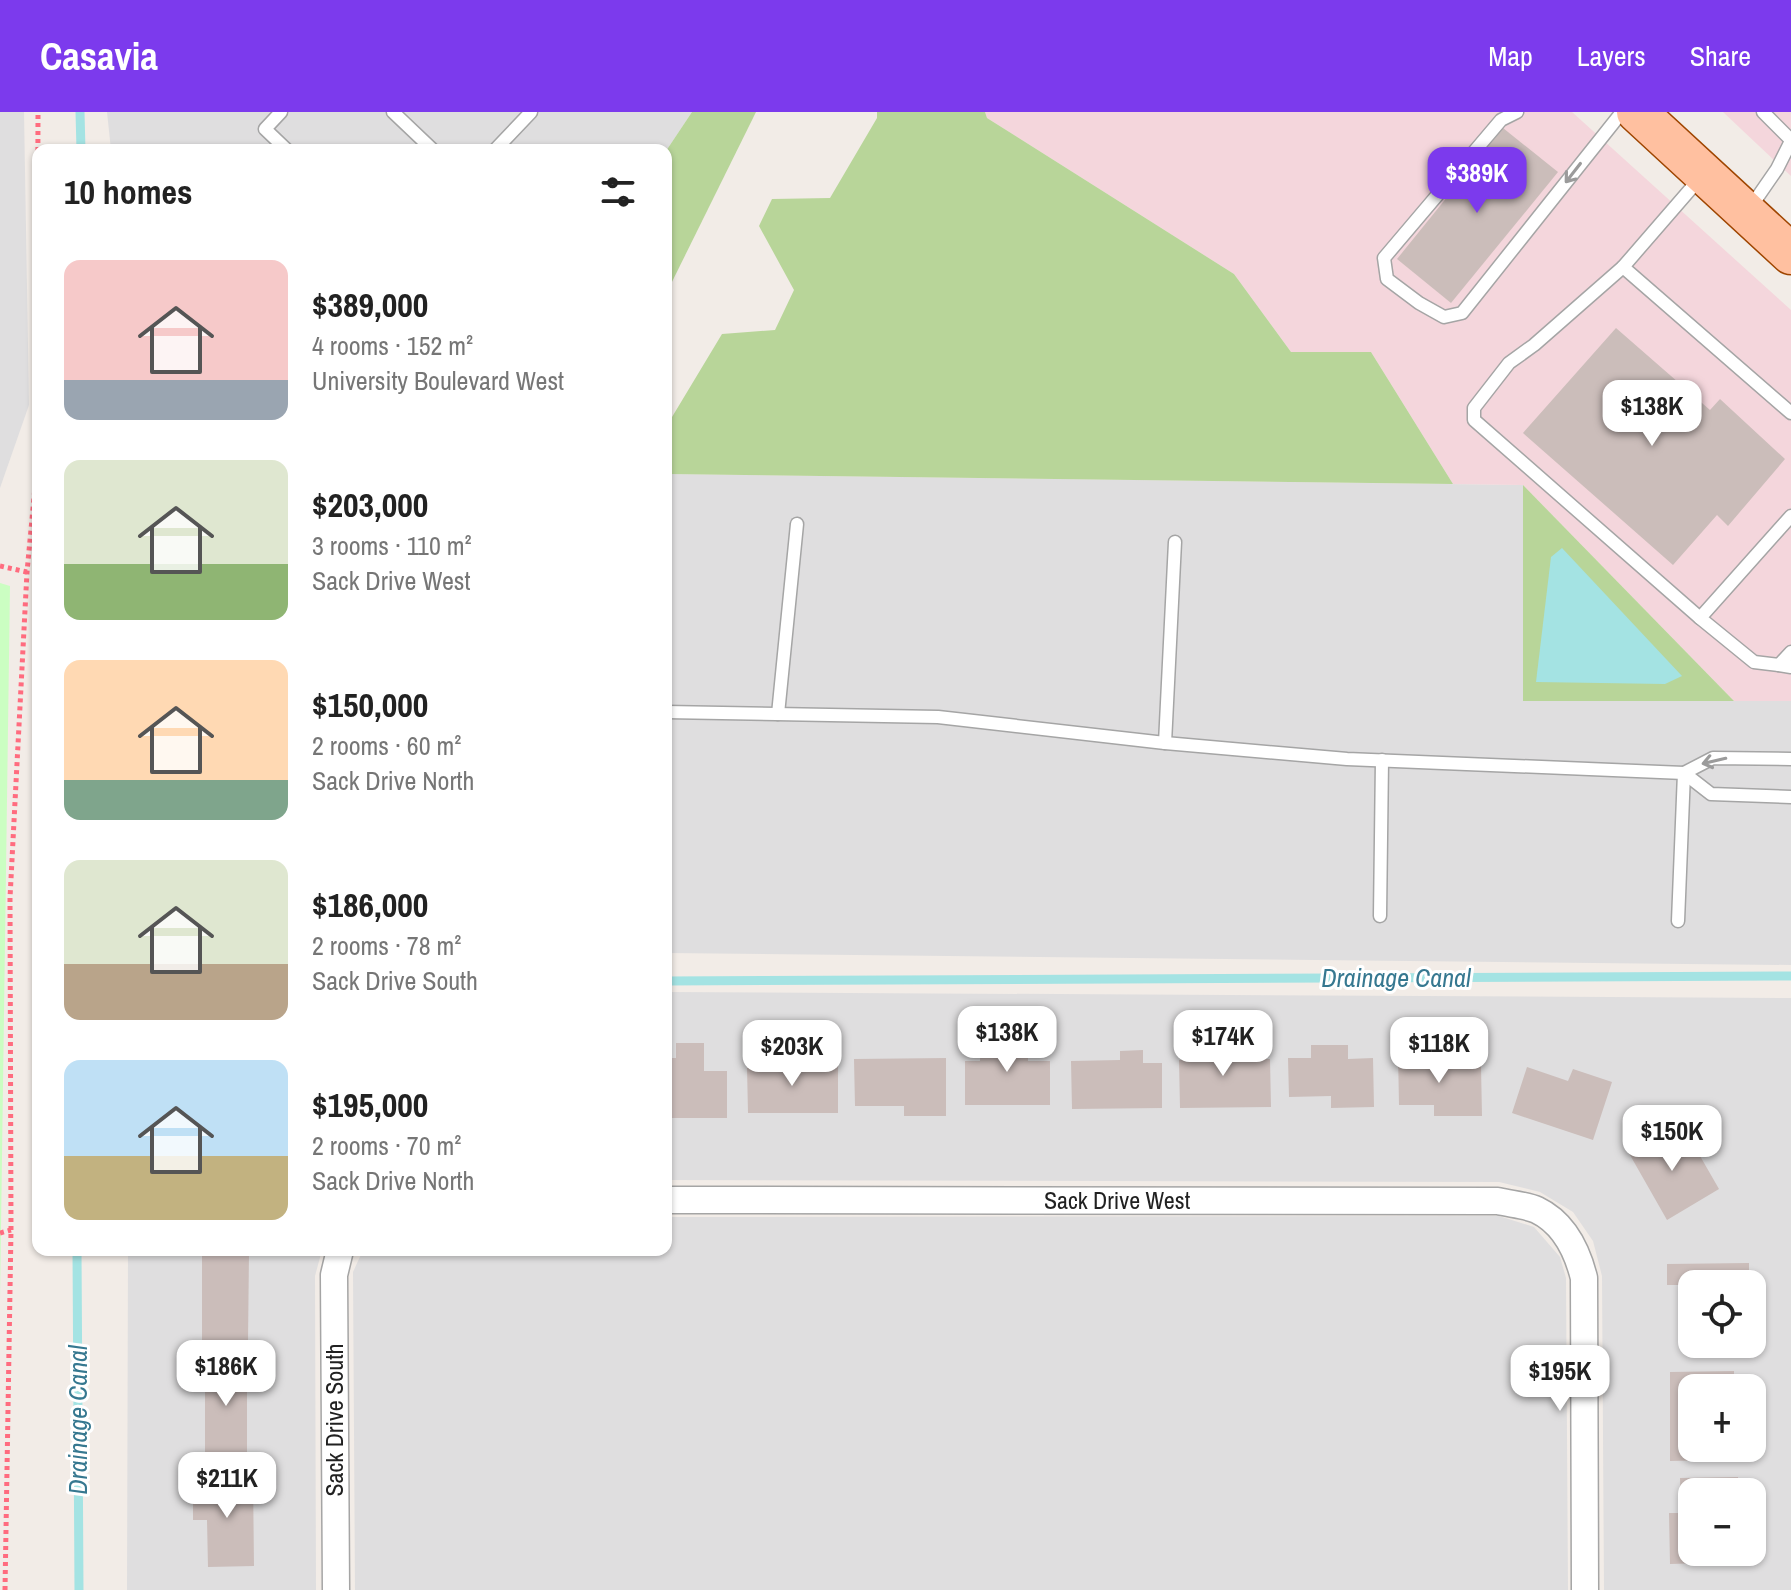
<!DOCTYPE html>
<meta charset="utf-8">
<style>
:root{--surface:#fff;--page:#f2f2f2;--text:#222;--muted:#767676;--accent:#7c3aed}
body{margin:0;font-family:"Archivo Narrow",sans-serif;background:var(--page);color:var(--text);height:100vh;display:flex;flex-direction:column;font-size:30px;white-space:nowrap}
*{box-sizing:border-box;margin:0}
p{font-size:26px;color:var(--muted)}
.icon{flex:none;width:44px;height:44px;fill:none;stroke:currentColor;stroke-width:2;stroke-linecap:round;stroke-linejoin:round}
.map{position:relative;flex:1;overflow:hidden}
.sheet{position:absolute;left:32px;top:32px;width:640px;height:1112px;display:flex;flex-direction:column;background:var(--surface);border-radius:16px;box-shadow:0 2px 6px #0004}
.sheet>*{flex:none}
.fabs{position:absolute;left:1678px;top:1158px;display:grid;gap:16px}
.fabs a{display:grid;place-items:center;width:88px;height:88px;border-radius:16px;background:var(--surface);box-shadow:0 2px 6px #0004;font-size:40px}
.price{position:absolute;translate:-50% -68px;padding:0 18px;border-radius:16px;background:#fff;color:#222;font-size:26px;line-height:52px;filter:drop-shadow(0 2px 4px #0008)}
.price::after{content:'';position:absolute;left:50%;top:48px;width:24px;height:18px;margin-left:-12px;background:inherit;clip-path:polygon(0 0,100% 0,50% 100%)}
.price.current{background:var(--accent);color:#fff}
ul{padding:0;list-style:none}
li{display:flex;align-items:center;gap:24px;height:200px;padding:0 32px}
li span{display:grid;place-items:center;flex:none;width:224px;height:160px;border-radius:16px;color:#555}
li>.icon{margin-inline-start:auto}
span .icon{width:96px;height:96px;fill:#fffc;stroke-width:1}
li b{font-size:34px}
h2{display:flex;justify-content:space-between;align-items:center;height:96px;padding:0 32px;font-size:34px}
header{display:flex;align-items:center;gap:48px;box-sizing:border-box;height:112px;padding:0 40px;background:var(--accent);color:#fff}
header strong{font-size:38px}
nav{display:flex;gap:44px;margin-inline-start:auto;font-size:28px}
.map>svg:first-child{display:block}
</style>
<header>
<strong>Casavia</strong>
<nav><a>Map</a><a>Layers</a><a>Share</a></nav>
</header>
<div class="map">
<svg width="1791" height="1478" viewBox="0 0 1791 1478">
<rect width="100%" height="100%" fill="#f2ece7"/>
<g fill="#dfdedf" fill-rule="evenodd">
<path d="M0 0H24L29 293 0 376Z"/>
<path d="M107 0H692L666 39 111 38Z"/>
<path d="M666 362 1523 373V589H1791V853L666 841Z"/>
<path d="M666 880 1791 886V1478H1604L1602 1164 1593 1129 1573 1100 1540 1080 1499 1070 666 1068ZM1692 1172H1752V1232H1692ZM1692 1276H1752V1336H1692ZM1692 1380H1752V1440H1692Z"/>
<path d="M1499 1104 1534 1115 1560 1145 1566 1166 1568 1478H355L353 1160 363 1138H666V1105Z"/>
<path d="M128 1138H322L315 1164 316 1478H127Z"/>
</g>
<g fill="#f4d6dc">
<path d="M985 0H1572L1791 198V589H1734L1523 373 1453 372 1371 240H1291L1234 162 987 6Z"/>
<path d="M1723 0H1791V64Z"/>
</g>
<g fill="#b8d599">
<path d="M692 0H756L666 182V39Z"/>
<path d="M877 0H985L987 6 1234 162 1291 240H1371L1453 372 666 362V315L722 222 775 218 794 178 759 114 772 87 830 86 877 6Z"/>
<path d="M1523 373 1734 589H1523Z"/>
</g>
<path fill="#cbfec2" d="M0 471 10 474 0 1188Z"/>
<path fill="#a4e3e3" d="M1562 436 1682 564 1665 572 1536 570 1551 445Z"/>
<g fill="none" stroke-linecap="round" stroke-linejoin="round">
<g stroke="#a4e3e3" stroke-width="9">
<path d="M80 0 81 38"/>
<path d="M666 869 1791 864"/>
<path d="M77 1138 79 1478"/>
</g>
</g>
<g fill="#cbbdba">
<path d="M1503 16 1558 60 1451 191 1397 147Z"/>
<path d="M1616 216 1710 298 1720 287 1785 347 1728 414 1717 403 1673 453 1523 321Z"/>
<path d="M1197 922H1226V947H1270L1271 995 1180 996 1179 948 1197 947Z"/>
<path d="M981 923H1028V949H1050V993H965V949H980Z"/>
<path d="M676 931H704V959H727V1006H666V946H676Z"/>
<path d="M1311 933H1348V947L1373 946 1374 995 1331 996V984L1289 985 1288 946H1311Z"/>
<path d="M1143 938V951H1162V996L1072 997 1071 949 1120 948V939Z"/>
<path d="M1441 940V955L1481 954 1482 1004H1434V993H1399L1398 941Z"/>
<path d="M791 942V955L838 954V1001H748L747 956H770V943Z"/>
<path d="M946 946V1004H904V994H855L854 947Z"/>
<path d="M1527 955 1568 969 1573 957 1612 970 1593 1028 1512 1001Z"/>
<path d="M1660 1017 1674 1041 1692 1030 1719 1077 1667 1108 1626 1036Z"/>
<path d="M202 1140H249L248 1230H202Z"/>
<path d="M1749 1151V1172H1692V1232H1736V1236H1687L1686 1173H1667V1152Z"/>
<rect x="205" y="1248" width="42" height="96"/>
<path d="M1734 1259V1276H1692V1336H1718V1348L1670 1349V1260Z"/>
<path d="M1738 1365V1380H1692V1440H1739V1450L1670 1452 1669 1401H1681L1680 1366Z"/>
<path d="M253 1366 254 1454 208 1455 207 1408H193V1367Z"/>
</g>
<g fill="none" stroke-linecap="round" stroke-linejoin="round">
<g stroke="#a5a5a5" stroke-width="15">
<g id="service">
<path d="M281 0 265 17 287 38"/>
<path d="M393 0 433 38"/>
<path d="M1517 0 1501 8 1384 146 1387 167 1419 191 1444 205 1462 201 1622 0"/>
<path d="M1763 0 1791 28"/>
<path d="M495 38 531 0"/>
<path d="M1701 65 1623 155 1791 301"/>
<path d="M1750 96 1777 57 1791 29"/>
<path d="M1623 155 1534 233 1509 251 1474 296V308L1700 506"/>
<path d="M1791 540 1779 553 1791 555"/>
<path d="M1779 553 1754 550 1700 506 1791 404"/>
<path d="M666 600 938 605 1165 631 1347 647 1684 661 1678 809"/>
<path d="M778 602 797 412"/>
<path d="M1165 631 1175 430"/>
<path d="M1791 647 1713 646 1684 661 1711 682 1791 685"/>
<path d="M1380 804 1382 648"/>
</g>
</g>
<g stroke="#a5a5a5" stroke-width="29">
<g id="minor">
<path d="M666 1088 1498 1089C1510 1092 1526 1093 1537 1098 1564 1111 1577 1138 1584 1166L1585 1478"/>
<path d="M336 1478 334 1163 340 1138"/>
</g>
</g>
<g stroke="#9f4500" stroke-width="43">
<path id="primary" d="M1637 0 1791 142"/>
</g>
<g stroke="#ff6c7f" stroke-width="5" stroke-dasharray="4 4" stroke-linecap="butt">
<path d="M0 454 27 460"/>
<path d="M0 1121 11 1118"/>
<path d="M5 1478 11 1118 10 786 27 460 37 354 38 0"/>
</g>
<use href="#service" stroke="#fff" stroke-width="12"/>
<use href="#minor" stroke="#fff" stroke-width="26"/>
<use href="#primary" stroke="#ffc0a0" stroke-width="40"/>
</g>
<defs><path id="oneway-shaft" d="M-6 0H5M1.5-3L5.5 0L1.5 3" fill="none" stroke-width="1.6" stroke-linecap="round" stroke-linejoin="round" transform="scale(2)"/></defs>
<g stroke="#9b9b9b">
<use href="#oneway-shaft" transform="translate(1573 61) rotate(128)"/>
<use href="#oneway-shaft" transform="translate(1714 649) rotate(167)"/>
</g>
<g text-anchor="middle" stroke-width="6" stroke-linejoin="round" paint-order="stroke">
<g font-size="24" fill="#212121" stroke="#fff">
<text x="1117" y="1097">Sack Drive West</text>
<text transform="translate(335 1308) rotate(-90)" y="8">Sack Drive South</text>
</g>
<g font-size="26" font-style="italic" fill="#367890" stroke="#fff">
<text x="1396" y="875">Drainage Canal</text>
<text transform="translate(78 1308) rotate(-90)" y="9">Drainage Canal</text>
</g>
</g>
</svg>
<div class="fabs">
<a><svg class="icon" aria-label="locate" viewBox="0 0 24 24"><circle cx="12" cy="12" r="6"/><path d="M12 2v4M12 18v4M2 12h4M18 12h4"/></svg></a>
<a>+</a>
<a>−</a>
</div>
<b class="price current" style="left:1477px;top:103px">$389K</b>
<b class="price" style="left:1652px;top:336px">$138K</b>
<b class="price" style="left:1007px;top:962px">$138K</b>
<b class="price" style="left:1223px;top:966px">$174K</b>
<b class="price" style="left:1439px;top:973px">$118K</b>
<b class="price" style="left:792px;top:976px">$203K</b>
<b class="price" style="left:1672px;top:1061px">$150K</b>
<b class="price" style="left:226px;top:1296px">$186K</b>
<b class="price" style="left:1560px;top:1301px">$195K</b>
<b class="price" style="left:227px;top:1408px">$211K</b>
<section class="sheet">
<h2>10 homes<svg class="icon" aria-label="filters" viewBox="0 0 24 24"><path d="M4 7h16M4 17h16"/><circle cx="9" cy="7" r="2"/><circle cx="15" cy="17" r="2"/></svg></h2>
<ul>
<li><span style="background:linear-gradient(#f6c9c9 75%,#9aa5b1 0)"><svg class="icon" aria-label="home" viewBox="0 0 24 24"><path d="M3 11l9-7 9 7M6 9v11h12V9"/></svg></span><div><b>$389,000</b><p>4 rooms · 152 m²</p><p>University Boulevard West</p></div></li>
<li><span style="background:linear-gradient(#dfe7d0 65%,#8fb573 0)"><svg class="icon" aria-label="home" viewBox="0 0 24 24"><path d="M3 11l9-7 9 7M6 9v11h12V9"/></svg></span><div><b>$203,000</b><p>3 rooms · 110 m²</p><p>Sack Drive West</p></div></li>
<li><span style="background:linear-gradient(#ffd9b3 75%,#7fa58c 0)"><svg class="icon" aria-label="home" viewBox="0 0 24 24"><path d="M3 11l9-7 9 7M6 9v11h12V9"/></svg></span><div><b>$150,000</b><p>2 rooms · 60 m²</p><p>Sack Drive North</p></div></li>
<li><span style="background:linear-gradient(#dfe7d0 65%,#b9a48a 0)"><svg class="icon" aria-label="home" viewBox="0 0 24 24"><path d="M3 11l9-7 9 7M6 9v11h12V9"/></svg></span><div><b>$186,000</b><p>2 rooms · 78 m²</p><p>Sack Drive South</p></div></li>
<li><span style="background:linear-gradient(#bfe0f5 60%,#c2b280 0)"><svg class="icon" aria-label="home" viewBox="0 0 24 24"><path d="M3 11l9-7 9 7M6 9v11h12V9"/></svg></span><div><b>$195,000</b><p>2 rooms · 70 m²</p><p>Sack Drive North</p></div></li>
</ul>
</section>
</div>
